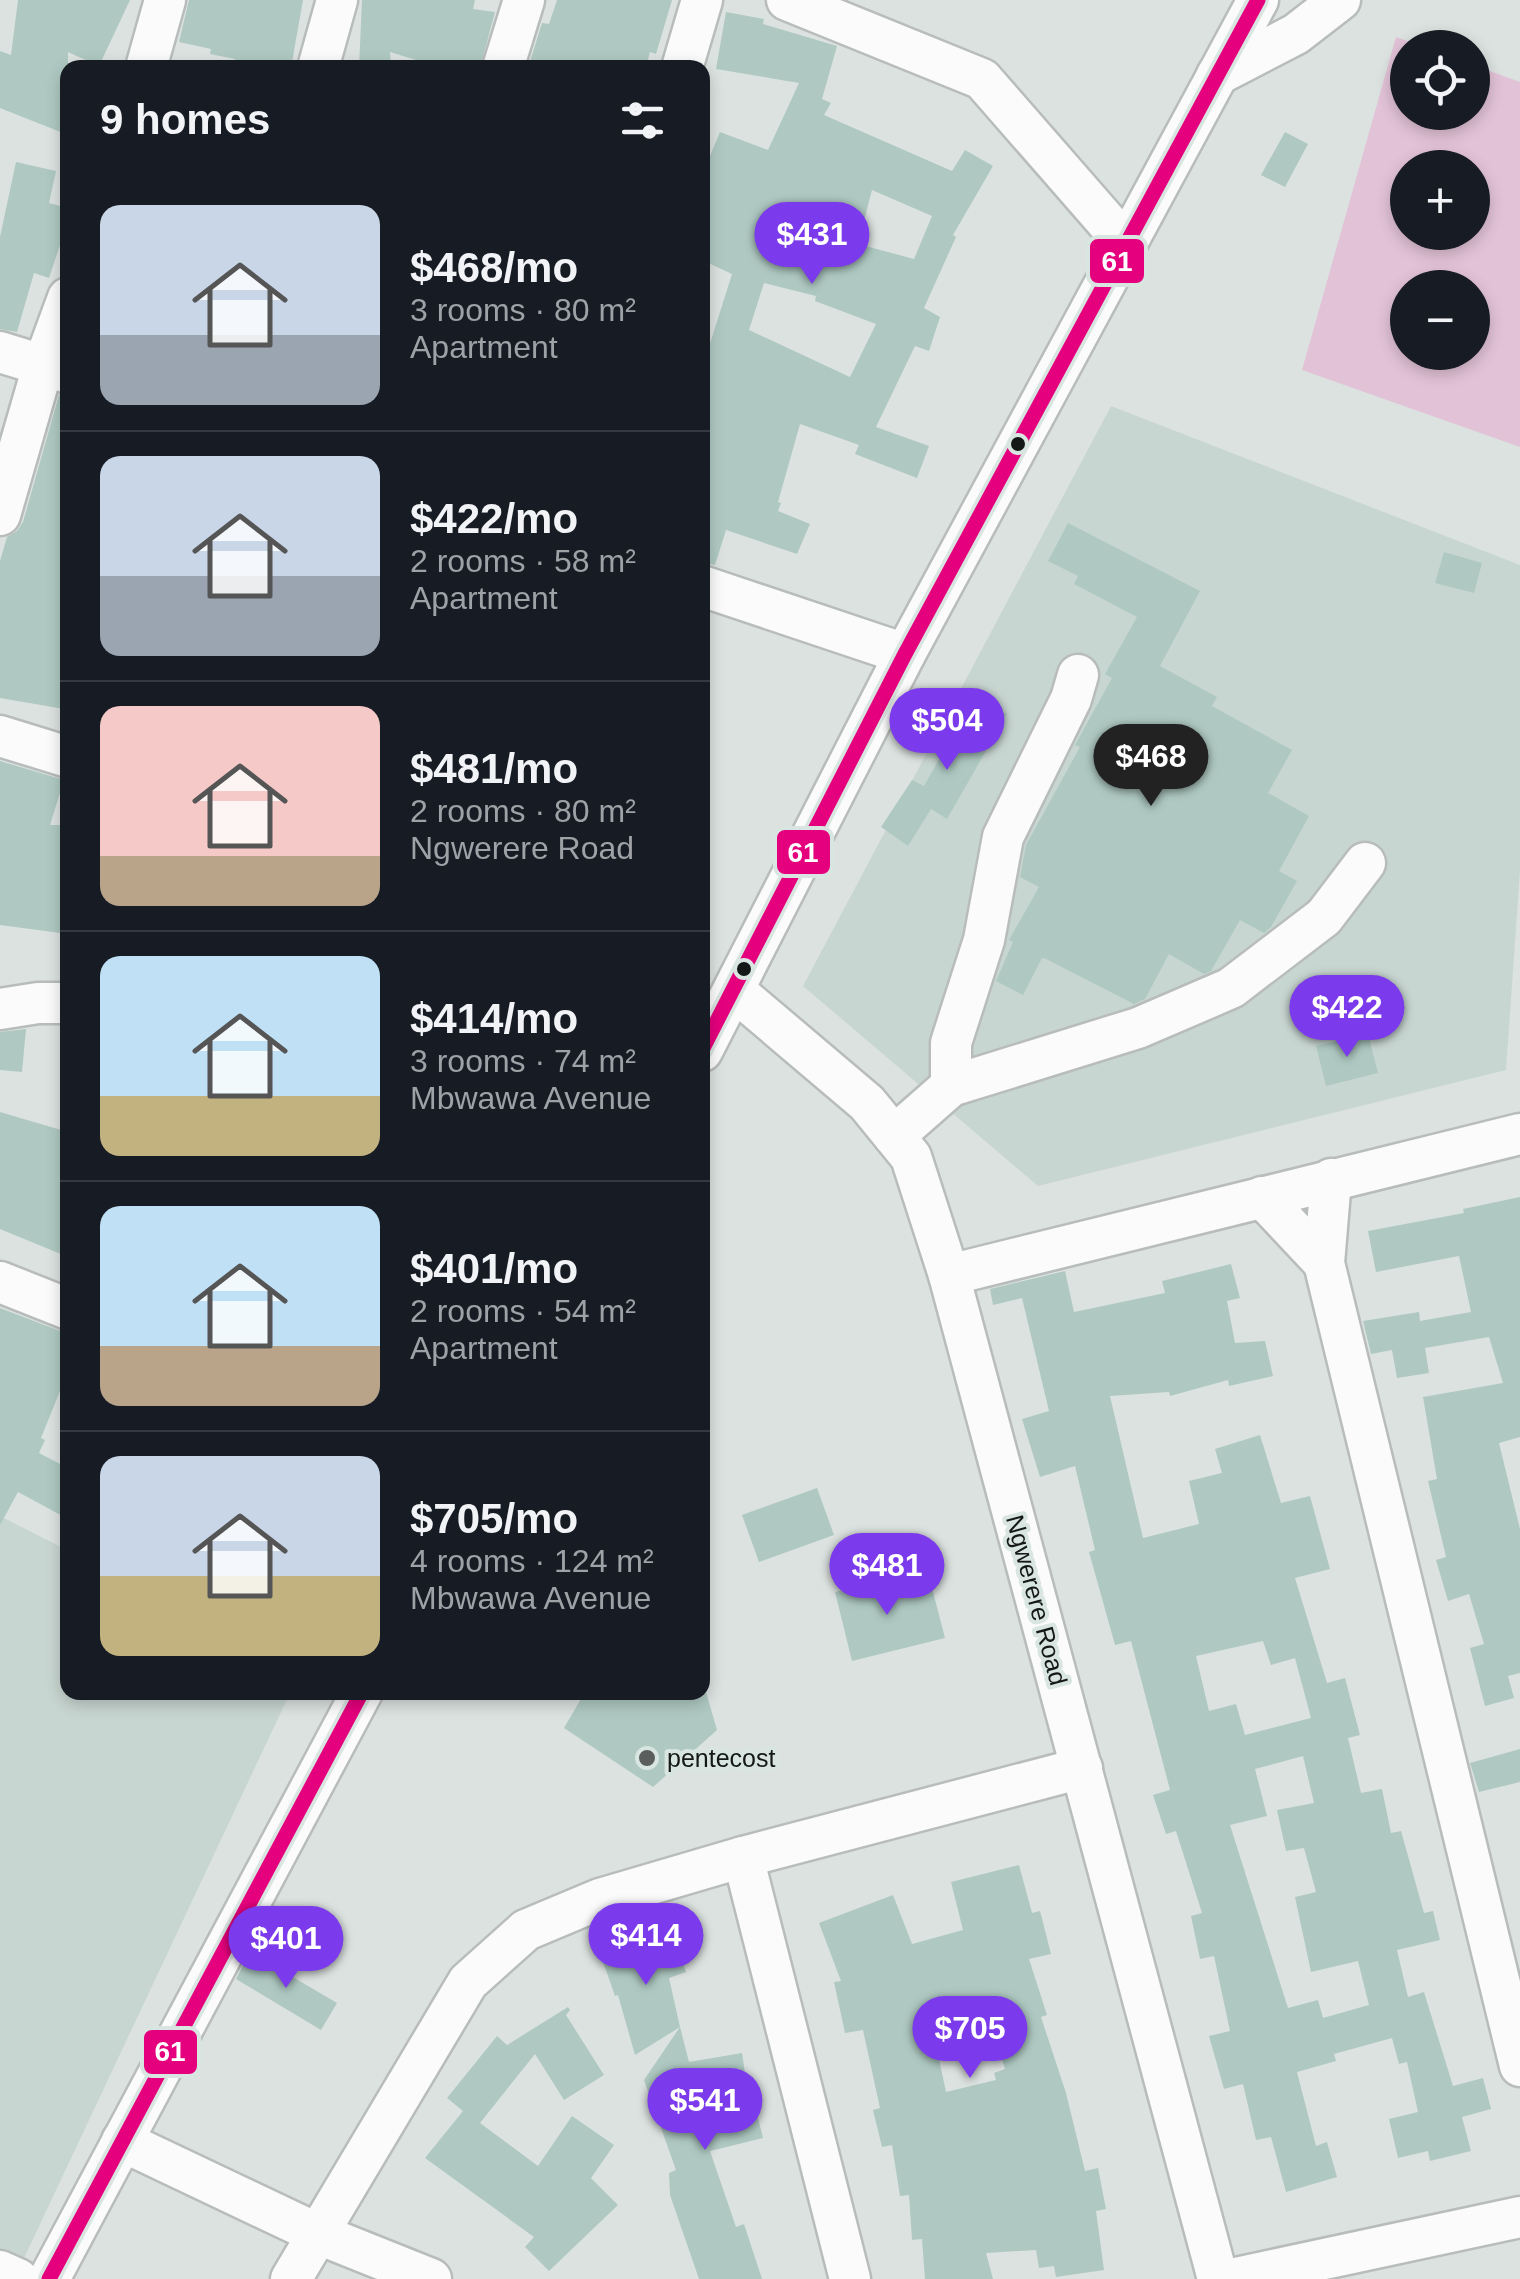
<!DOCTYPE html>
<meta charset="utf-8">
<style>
:root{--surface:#171b24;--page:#242831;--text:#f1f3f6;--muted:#9ea1a6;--line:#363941;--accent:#7c3aed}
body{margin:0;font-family:Arial,sans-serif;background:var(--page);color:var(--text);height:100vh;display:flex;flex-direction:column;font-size:38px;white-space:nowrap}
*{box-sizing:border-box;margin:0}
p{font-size:32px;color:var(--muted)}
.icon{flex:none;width:55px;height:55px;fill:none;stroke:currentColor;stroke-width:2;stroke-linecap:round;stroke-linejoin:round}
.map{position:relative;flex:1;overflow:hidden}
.side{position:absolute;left:60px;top:60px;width:650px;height:1640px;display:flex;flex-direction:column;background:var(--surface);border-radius:20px;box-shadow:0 5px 15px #0003}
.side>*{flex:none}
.tools{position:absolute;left:1390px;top:30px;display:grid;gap:20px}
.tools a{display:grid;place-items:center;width:100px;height:100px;border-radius:50%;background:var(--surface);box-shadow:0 5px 15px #0003;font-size:50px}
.price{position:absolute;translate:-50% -85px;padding:0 22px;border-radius:35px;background:var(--accent);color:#fff;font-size:32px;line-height:65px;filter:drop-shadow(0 2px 5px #0008)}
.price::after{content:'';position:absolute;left:50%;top:60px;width:30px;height:22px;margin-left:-15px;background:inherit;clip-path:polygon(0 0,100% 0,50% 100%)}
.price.selected{background:#222;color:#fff}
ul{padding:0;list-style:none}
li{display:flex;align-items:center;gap:30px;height:250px;padding:0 40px}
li+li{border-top:2px solid var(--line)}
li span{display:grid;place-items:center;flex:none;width:280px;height:200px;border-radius:20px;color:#555}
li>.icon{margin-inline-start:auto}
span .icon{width:120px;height:120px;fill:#fffc;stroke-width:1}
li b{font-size:42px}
h2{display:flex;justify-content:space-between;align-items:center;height:120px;padding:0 40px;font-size:42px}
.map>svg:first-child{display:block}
</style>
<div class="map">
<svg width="1520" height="2279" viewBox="0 0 1520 2279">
<rect width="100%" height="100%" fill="#dce2e0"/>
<g fill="#c8d6d1">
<path d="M1111 406 1520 565V871L1506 1070 1038 1186 803 986Z"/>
<path d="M0 1516 67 1550 68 1692 290 1693 18 2271 0 2263Z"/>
</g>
<path fill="#e2c2d7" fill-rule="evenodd" d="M1396 37 1424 47 1408 48V112H1472L1473 65 1520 82V447L1302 370ZM1408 168H1472V232H1408ZM1408 288H1472V352H1408Z"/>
<g fill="#afc9c2" fill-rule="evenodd">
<path d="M18 0H130L99 66 68 52V135L0 108V51L11 55Z"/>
<path d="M189 0H303L291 68H233L235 59 210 54 211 49 179 42Z"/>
<path d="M362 0H475L473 9 495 12 480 68 456 64 455 68H442L390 52 391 68H359Z"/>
<path d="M557 0H672L656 54 650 52 646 68H528L542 23 549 24Z"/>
<path d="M726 12 764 19 763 24 837 46 822 99 831 103 824 115 952 171 965 150 993 166 953 235 956 237 924 308 940 317 929 351 915 346 876 427 929 446 917 478 855 454 859 445 800 424 778 502 781 503 778 511 810 524 797 554 726 530 715 565 702 563V348L708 350 732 274 702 260V175L720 132 768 150 799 83 716 69ZM872 190 932 216 914 259 858 244ZM764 283 816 296 815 301 876 324 850 377 749 330Z"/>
<path d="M1285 132 1308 144 1285 187 1261 175Z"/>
<path d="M16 162 56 171 49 203 68 208V247L60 245 49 278 34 273 17 332 0 329V237Z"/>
<path d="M59 395 68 396V689L64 709 0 698V561L7 537 17 531 23 522Z"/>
<path d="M1068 523 1200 591 1160 666 1217 697 1212 706 1292 750 1268 793 1309 816 1279 871 1297 881 1271 927 1264 933 1240 920 1211 971 1204 974 1169 954 1145 999 1134 1004 1046 959 1042 958 1023 995 996 981 1013 942 1009 940 1039 887 1020 877 1026 845 1080 747 1075 745 1112 678 1105 674 1137 617 1074 584 1078 576 1048 561Z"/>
<path d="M1444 552 1482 563 1474 593 1435 583Z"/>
<path d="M975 696 1007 714 947 819 931 809 908 846 881 827 912 780 924 786Z"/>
<path d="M0 761 64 780 50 825H68V934L0 925Z"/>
<path d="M26 1029 22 1072 0 1070V1032Z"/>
<path d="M1368 1034 1378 1073 1326 1086 1316 1046Z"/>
<path d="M0 1112 68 1132V1257L0 1229Z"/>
<path d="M1520 1197V1437L1499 1443 1520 1529V1673L1508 1676 1514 1698 1485 1706 1470 1648 1484 1644 1469 1594 1448 1601 1436 1560 1446 1557 1428 1481 1437 1479 1423 1397 1503 1383 1489 1337 1425 1348 1429 1373 1397 1378 1392 1350 1371 1354 1363 1321 1419 1312 1420 1321 1471 1312 1459 1256 1376 1272 1368 1231 1464 1213 1463 1209Z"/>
<path d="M1231 1264 1240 1298 1227 1301 1235 1343 1265 1341 1273 1376 1229 1386 1228 1380 1170 1396 1169 1392 1110 1396 1143 1538 1199 1524 1189 1481 1222 1473 1215 1449 1260 1435 1281 1503 1310 1496 1330 1569 1295 1578 1327 1683 1345 1678 1360 1735 1348 1738 1361 1793 1382 1789 1391 1833 1401 1831 1424 1913 1433 1911 1440 1940 1397 1950 1408 1997 1424 1992 1453 2086 1483 2078 1491 2109 1462 2117 1471 2151 1430 2161 1428 2151 1398 2158 1389 2119 1418 2112 1407 2062 1399 2064 1392 2038 1334 2054 1336 2061 1297 2072 1316 2146 1327 2142 1337 2177 1286 2192 1271 2137 1256 2140 1243 2084 1224 2089 1209 2036 1230 2031 1214 1956 1200 1959 1191 1916 1202 1913 1176 1831 1166 1834 1153 1795 1170 1790 1131 1641 1115 1645 1089 1552 1095 1550 1075 1466 1040 1477 1022 1419 1049 1411 1022 1298 993 1305 990 1289 1065 1271 1074 1312 1165 1293 1162 1281ZM1263 1641 1271 1665 1295 1658 1311 1718 1245 1735 1236 1704 1209 1711 1196 1656ZM1303 1756 1314 1803 1277 1810 1286 1851 1304 1848 1316 1892 1295 1897 1311 1972 1358 1961 1369 2005 1323 2018 1318 2000 1288 2008 1230 1825 1267 1816 1255 1769Z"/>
<path d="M0 1308 68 1334V1371L41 1438 45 1440 39 1453 68 1468V1519L18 1492 0 1525Z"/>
<path d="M817 1488 834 1535 759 1562 742 1515Z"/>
<path d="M899 1576 904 1595 932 1588 945 1638 852 1661 835 1592Z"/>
<path d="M585 1692H706L717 1730 653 1787 564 1728Z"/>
<path d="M1520 1749V1782L1479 1792 1470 1763Z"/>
<path d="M1019 1865 1032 1913 1040 1911 1051 1954 1029 1959 1047 2015 1041 2017 1066 2093 1085 2171 1098 2168 1106 2209 1096 2211 1104 2270 1056 2277 1054 2266 1039 2268 1036 2250 986 2253 993 2279H925L922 2239 912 2240 909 2195 900 2196 892 2145 882 2147 873 2110 880 2108 863 2030 845 2033 834 1982 841 1981 819 1923 893 1895 912 1944 963 1930 951 1882ZM979 2006 984 2019 989 2018 1005 2069 994 2073 996 2080 946 2092 930 2016Z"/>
<path d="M672 1932 686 1972 669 1978 680 2027 635 2055 618 1995 615 1996 601 1956Z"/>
<path d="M250 1952 337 2003 321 2030 236 1979Z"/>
<path d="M568 2007 570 2010 566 2015 604 2075 564 2100 535 2054 480 2123 538 2166 572 2116 614 2145 591 2178 618 2205 549 2271 525 2247 534 2237 425 2158 463 2111 447 2098 497 2036 507 2045Z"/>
<path d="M680 2027 689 2062 742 2053 750 2107 755 2106 763 2138 710 2151 736 2227 744 2224 762 2279H699L670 2195 669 2173 676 2170 644 2080Z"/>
</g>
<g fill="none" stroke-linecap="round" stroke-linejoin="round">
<g stroke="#b8bdbb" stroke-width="45">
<g id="minor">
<path d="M787 0 982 79 1126 244"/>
<path d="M146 68 165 0"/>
<path d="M318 68 337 0"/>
<path d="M503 68 524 0"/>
<path d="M682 68 702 0"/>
<path d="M1217 75 1296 34 1340 0"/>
<path d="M0 352 68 373"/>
<path d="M0 515 43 366 68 298"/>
<path d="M702 586 905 654"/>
<path d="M0 736 68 757"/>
<path d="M735 991 867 1103 911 1157 949 1275 1218 2279"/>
<path d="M0 1009 38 1003H68"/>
<path d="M702 1051 905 654 1258 0"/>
<path d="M951 1086V1043L984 940 1003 837 1071 699 1078 675"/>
<path d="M894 1136 951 1086 1138 1028 1231 988 1324 917 1365 863"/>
<path d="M1331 1179 1324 1263 1520 2066"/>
<path d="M1262 1197 1324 1263"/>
<path d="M949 1275 1520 1134"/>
<path d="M0 1282 68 1309"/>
<path d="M743 1857 850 2279"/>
<path d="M122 2141 316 2233 431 2279"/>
<path d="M0 2271 18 2279"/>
<path d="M49 2279 362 1692"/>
<path d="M291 2279 468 1982 526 1930 600 1899 743 1857 1082 1768"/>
<path d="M1231 2279 1520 2217"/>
</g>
</g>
<use href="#minor" stroke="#fafbfa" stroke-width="40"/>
<g stroke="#d9e5e1" stroke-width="22">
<g id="bus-1">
<path d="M702 1050 905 654 1258 0"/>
<path d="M49 2279 362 1692"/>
</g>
</g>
<use href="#bus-1" stroke="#e5007d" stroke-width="15"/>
</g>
<g fill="#141817" stroke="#d9e5e1" stroke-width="4">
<circle cx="1018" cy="444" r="9"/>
<circle cx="744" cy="969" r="9"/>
</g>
<circle fill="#5a5f5d" stroke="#d9e5e1" stroke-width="4" cx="647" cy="1758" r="10"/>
<g text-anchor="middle" stroke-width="8" stroke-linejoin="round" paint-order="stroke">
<g font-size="25" fill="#141817" stroke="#d9e5e1">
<text transform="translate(1037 1600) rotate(75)" y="9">Ngwerere Road</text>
</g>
<g font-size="25" fill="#141817" stroke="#d9e5e1" text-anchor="start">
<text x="667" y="1767">pentecost</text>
</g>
</g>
<g stroke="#d9e5e1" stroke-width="4">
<rect x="1088" y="237" width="58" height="48" rx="10" fill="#e5007d"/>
<rect x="775" y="828" width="57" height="48" rx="10" fill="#e5007d"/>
<rect x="142" y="2028" width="57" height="48" rx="10" fill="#e5007d"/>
</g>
<g font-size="28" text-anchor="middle" font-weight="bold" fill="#fff">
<text x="1117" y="271">61</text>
<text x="803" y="862">61</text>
<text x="170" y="2061">61</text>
</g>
</svg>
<div class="tools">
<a><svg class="icon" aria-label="locate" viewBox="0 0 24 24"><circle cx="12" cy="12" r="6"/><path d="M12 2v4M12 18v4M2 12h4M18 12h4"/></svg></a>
<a>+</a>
<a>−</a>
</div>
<b class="price" style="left:812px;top:287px">$431</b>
<b class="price" style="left:947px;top:773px">$504</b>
<b class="price selected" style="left:1151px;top:809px">$468</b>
<b class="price" style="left:1347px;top:1060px">$422</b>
<b class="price" style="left:887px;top:1618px">$481</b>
<b class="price" style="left:646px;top:1988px">$414</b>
<b class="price" style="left:286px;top:1991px">$401</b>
<b class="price" style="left:970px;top:2081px">$705</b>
<b class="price" style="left:705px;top:2153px">$541</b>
<section class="side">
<h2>9 homes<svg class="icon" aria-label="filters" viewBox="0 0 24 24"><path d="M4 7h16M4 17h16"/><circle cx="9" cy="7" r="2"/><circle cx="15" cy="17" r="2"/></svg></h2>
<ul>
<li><span style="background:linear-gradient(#c9d6e8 65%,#9aa5b1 0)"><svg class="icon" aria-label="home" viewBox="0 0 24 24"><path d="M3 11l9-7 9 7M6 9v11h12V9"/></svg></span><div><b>$468/mo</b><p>3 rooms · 80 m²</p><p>Apartment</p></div></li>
<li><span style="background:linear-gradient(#c9d6e8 60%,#9aa5b1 0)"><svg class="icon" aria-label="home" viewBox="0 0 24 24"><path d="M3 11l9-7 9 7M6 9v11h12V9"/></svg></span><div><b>$422/mo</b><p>2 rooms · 58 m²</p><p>Apartment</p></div></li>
<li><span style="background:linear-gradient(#f6c9c9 75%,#b9a48a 0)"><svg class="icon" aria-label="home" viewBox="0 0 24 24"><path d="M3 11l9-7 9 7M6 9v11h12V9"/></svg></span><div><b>$481/mo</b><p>2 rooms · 80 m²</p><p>Ngwerere Road</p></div></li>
<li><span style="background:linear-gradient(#bfe0f5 70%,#c2b280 0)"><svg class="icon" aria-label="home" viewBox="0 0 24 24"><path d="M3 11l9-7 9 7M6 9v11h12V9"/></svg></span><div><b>$414/mo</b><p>3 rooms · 74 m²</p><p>Mbwawa Avenue</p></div></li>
<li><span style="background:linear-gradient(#bfe0f5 70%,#b9a48a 0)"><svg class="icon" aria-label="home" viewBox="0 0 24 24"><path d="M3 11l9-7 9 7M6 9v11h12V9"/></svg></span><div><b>$401/mo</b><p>2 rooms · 54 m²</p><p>Apartment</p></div></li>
<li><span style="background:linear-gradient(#c9d6e8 60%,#c2b280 0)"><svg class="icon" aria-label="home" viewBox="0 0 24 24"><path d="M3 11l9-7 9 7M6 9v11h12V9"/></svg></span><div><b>$705/mo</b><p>4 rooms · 124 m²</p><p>Mbwawa Avenue</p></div></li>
</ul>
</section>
</div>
